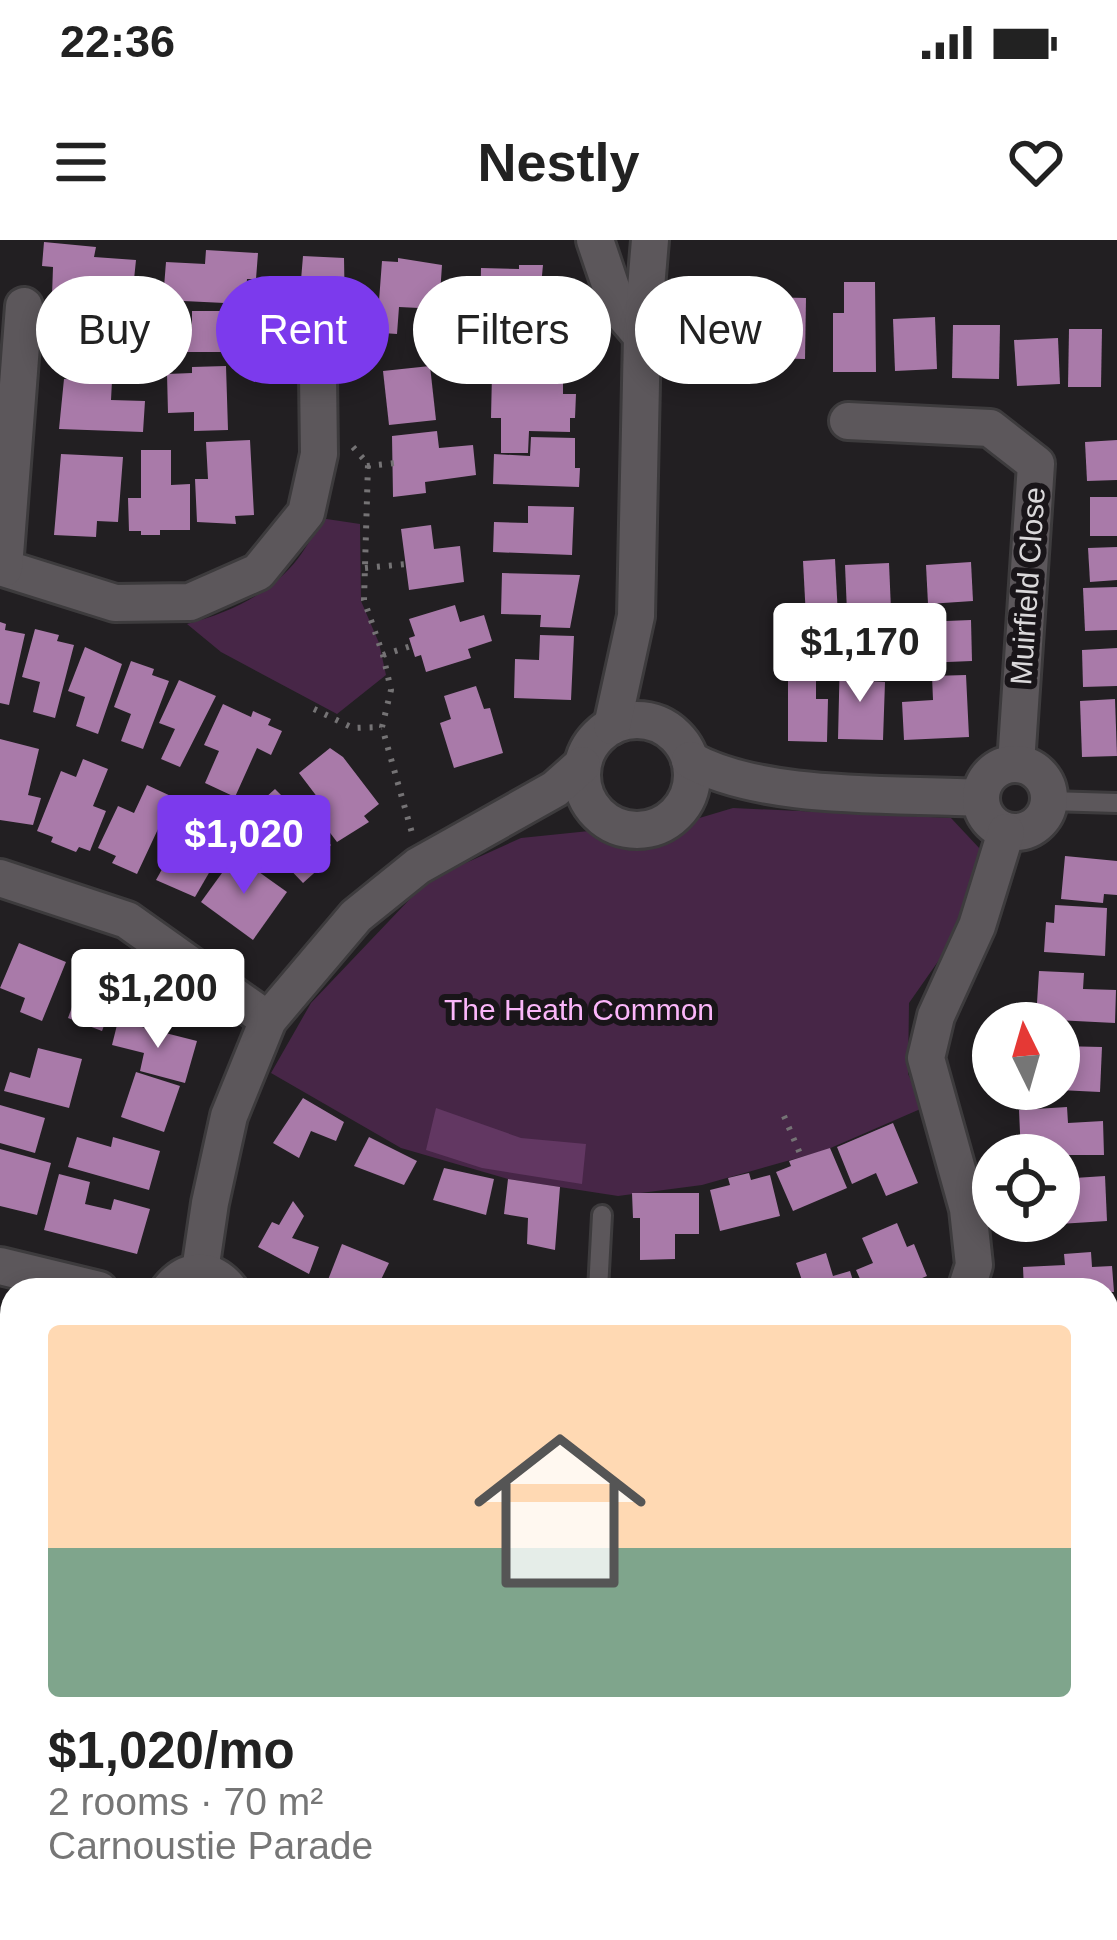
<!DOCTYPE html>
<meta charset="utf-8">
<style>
:root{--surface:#fff;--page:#f2f2f2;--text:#222;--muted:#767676;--accent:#7c3aed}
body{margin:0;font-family:Arial,sans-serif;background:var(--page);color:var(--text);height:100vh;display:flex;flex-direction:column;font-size:45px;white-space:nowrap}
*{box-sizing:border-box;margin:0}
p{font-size:39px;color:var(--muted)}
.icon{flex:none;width:66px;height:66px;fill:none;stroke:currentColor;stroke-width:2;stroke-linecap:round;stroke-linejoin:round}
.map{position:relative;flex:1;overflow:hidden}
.side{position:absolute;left:0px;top:1038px;width:1119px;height:663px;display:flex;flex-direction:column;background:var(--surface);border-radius:36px 36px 0 0;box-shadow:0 6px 18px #0003}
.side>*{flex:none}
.banner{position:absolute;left:36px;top:36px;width:1047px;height:108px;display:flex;gap:24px}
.needle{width:78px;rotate:355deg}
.controls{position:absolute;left:972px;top:762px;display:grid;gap:24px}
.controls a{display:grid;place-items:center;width:108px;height:108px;border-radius:50%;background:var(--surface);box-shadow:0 6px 18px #0003;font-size:60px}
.price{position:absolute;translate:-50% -102px;padding:0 27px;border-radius:12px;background:#fff;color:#222;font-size:39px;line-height:78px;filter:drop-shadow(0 3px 6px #0008)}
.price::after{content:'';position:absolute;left:50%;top:72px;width:36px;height:27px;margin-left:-18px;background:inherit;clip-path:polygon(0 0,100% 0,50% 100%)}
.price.active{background:var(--accent);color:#fff}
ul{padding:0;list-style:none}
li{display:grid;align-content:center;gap:24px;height:636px;padding:0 48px}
li span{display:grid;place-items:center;height:372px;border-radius:12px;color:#555}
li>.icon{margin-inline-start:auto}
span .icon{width:216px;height:216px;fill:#fffc;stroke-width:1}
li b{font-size:51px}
.tag{padding:0 42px;border-radius:54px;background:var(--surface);box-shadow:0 6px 18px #0003;font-size:42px;line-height:108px}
.tag.active{background:var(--accent);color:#fff}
.status{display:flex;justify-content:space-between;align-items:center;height:84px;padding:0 60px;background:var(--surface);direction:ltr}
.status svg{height:33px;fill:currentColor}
header{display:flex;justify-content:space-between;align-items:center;height:156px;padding:0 48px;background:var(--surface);font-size:54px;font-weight:700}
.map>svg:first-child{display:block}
</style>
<div class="status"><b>22:36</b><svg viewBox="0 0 49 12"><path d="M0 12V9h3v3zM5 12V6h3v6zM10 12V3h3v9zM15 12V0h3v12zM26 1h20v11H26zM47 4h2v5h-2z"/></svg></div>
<header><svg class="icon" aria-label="menu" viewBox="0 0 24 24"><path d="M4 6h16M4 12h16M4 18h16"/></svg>Nestly<svg class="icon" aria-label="heart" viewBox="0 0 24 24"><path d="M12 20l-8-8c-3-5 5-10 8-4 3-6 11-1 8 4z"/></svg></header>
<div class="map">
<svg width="1117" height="1700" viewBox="0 0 1117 1700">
<rect width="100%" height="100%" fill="#221f22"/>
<g fill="#472647">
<path d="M320 278 360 284 361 361 379 403 386 435 337 474 221 412 187 384C247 368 298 339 320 278Z"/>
<path d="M733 568 951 578 981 610 960 690 909 763 908 834 925 867 826 910 702 945 618 956 508 939 401 908 271 833 311 763 428 640 521 598 599 590 641 603 686 582Z"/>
<path d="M1107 1348 1117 1349V1700H643V1689H1107Z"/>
</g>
<g fill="#623762">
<path d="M436 868 521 898 586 904 582 944 482 928 426 910Z"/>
<path d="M642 1689H755V1700H641Z"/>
</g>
<g fill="#a97aa9">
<path d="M44 2 96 7 94 17 136 20 132 59 52 56 53 27 42 26Z"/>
<path d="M206 10 258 13 256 39H247L245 64 163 60 166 22 205 24Z"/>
<path d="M303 16 344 18 345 76 282 72 284 39 301 40Z"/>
<path d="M398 18 442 25 439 69 399 67 397 94 368 92 370 61H379L382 21 398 22Z"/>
<path d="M519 25H543L538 77 480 75 481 28 519 29Z"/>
<path d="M844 42H875L876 132H833V73H844Z"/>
<path d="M761 57 806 58 805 119 760 118Z"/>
<path d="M69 66 115 69 114 86 148 88 146 119 96 117 95 130 63 129Z"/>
<path d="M192 71H240L236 112H160V90L192 89Z"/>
<path d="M935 77 937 129 895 131 893 79Z"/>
<path d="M953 85H1000L999 139 952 138Z"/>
<path d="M489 86 519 87 518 117H488Z"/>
<path d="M1069 89H1102L1101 147H1068Z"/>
<path d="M1058 98 1060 144 1017 146 1014 100Z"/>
<path d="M226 126 228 190 194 191V172L168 173 167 134 192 133V127Z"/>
<path d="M430 126 436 180 389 185 383 131Z"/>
<path d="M492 133 563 137V154H576L575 178H570V192L529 191 528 213H501V178H491Z"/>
<path d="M64 139 112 141 111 160 145 161 143 192 59 189Z"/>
<path d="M437 191 439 208 473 205 476 235 425 242 426 253 393 257 392 196Z"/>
<path d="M531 197 575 198V228H580L579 247 493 244 494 214 530 216Z"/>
<path d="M250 200 254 275 235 276 236 284 197 282 195 239H208L206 202Z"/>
<path d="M1117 200V240L1087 241 1085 202Z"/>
<path d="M141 210H171V245L190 244V290H160V295H141V291H129L128 258H141Z"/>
<path d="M61 214 123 217 118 282 97 281 96 297 54 295Z"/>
<rect x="1090" y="257" width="27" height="39"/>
<path d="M528 266 574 267 572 315 493 312 494 282 528 283Z"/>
<path d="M431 285 434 309 460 306 464 342 409 350 401 289Z"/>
<path d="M1117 307V340L1090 342 1088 308Z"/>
<path d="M835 319 838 376 806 378 803 321Z"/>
<path d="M971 322 973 361 928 364 926 325Z"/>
<path d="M889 323 891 370 847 372 845 325Z"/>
<path d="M502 333 580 335 570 388 540 387 541 375 501 374Z"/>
<path d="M1117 347V390L1085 391 1083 348Z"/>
<path d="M455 365 460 382 484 375 492 401 468 409 471 418 426 432 421 415 415 417 409 398 415 396 409 379Z"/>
<path d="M971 380 972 421 923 423 922 382Z"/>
<path d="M0 382 6 384 5 390 25 394 9 465 0 463Z"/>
<path d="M35 389 59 395 57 401 74 405 55 478 33 472 40 442 22 437Z"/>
<path d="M540 395 574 396 571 460 514 458 515 419 539 420Z"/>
<path d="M85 407 122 424 98 494 76 486 85 457 68 451Z"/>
<path d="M1117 408V446L1083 447 1082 410Z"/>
<path d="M840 413 853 414 852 440 885 442 883 500 838 499Z"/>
<path d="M131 421 154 429 152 435 169 441 143 509 121 501 131 474 114 467Z"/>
<path d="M966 435 969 497 904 500 902 462 933 460 932 436Z"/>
<path d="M788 436H816V459H828L827 502 788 501Z"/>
<path d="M179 440 216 456 180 527 161 519 175 489 159 483Z"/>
<path d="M476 446 484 469 490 468 503 513 454 528 440 483 451 479 444 456Z"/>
<path d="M1115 459 1117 516 1082 517 1080 461Z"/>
<path d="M223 464 251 477 253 471 271 479 268 485 282 491 271 515 257 508 235 557 205 543 219 511 204 505Z"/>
<path d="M0 499 39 509 28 555 41 558 33 585 0 580Z"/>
<path d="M330 508 343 517 379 564 364 576 369 582 337 602 312 569 321 562 299 533Z"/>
<path d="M83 519 108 529 93 566 106 571 90 611 79 607 76 612 51 602 53 597 37 591 61 531 76 537Z"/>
<path d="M147 545 173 557 137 634 112 623 116 616 98 608 118 566 134 573Z"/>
<path d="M275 549 331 605 317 619 323 625 303 643 242 579Z"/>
<path d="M180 597 217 619 195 657 156 640Z"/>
<path d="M235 615 287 652 253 700 201 662Z"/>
<path d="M1065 616 1117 621V655L1104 654 1103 663 1061 659Z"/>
<path d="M1055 665 1107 668 1105 716 1044 712 1046 682 1054 683Z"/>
<path d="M19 703 66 722 42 781 20 772 25 758 0 748Z"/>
<path d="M1039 731 1084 733 1083 749 1116 750 1115 783 1036 779Z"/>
<path d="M83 737 117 750 102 791 68 778Z"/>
<path d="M118 781 197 801 185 843 140 831 144 813 112 805Z"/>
<path d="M1059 806 1102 807 1100 852 1059 850Z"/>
<path d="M38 808 82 819 69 868 4 851 10 832 30 838Z"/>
<path d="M136 832 180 846 164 892 121 877Z"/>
<path d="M303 858 344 882 336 901 311 891 299 918 273 903Z"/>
<path d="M0 865 45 878 35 913 0 903Z"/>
<path d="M1067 867 1068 883 1103 881 1104 915H1021L1019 870Z"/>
<path d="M893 883 918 943 886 956 876 933 852 944 837 907Z"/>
<path d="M77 897 111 907 113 897 160 911 149 950 68 927Z"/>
<path d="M369 897 417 921 404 945 354 926Z"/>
<path d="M830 908 847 948 793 971 776 932 791 926 789 921Z"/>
<path d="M0 909 51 923 37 975 0 966Z"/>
<path d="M444 928 494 939 486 975 433 960Z"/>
<path d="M749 933 751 940 770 935 780 976 720 991 710 950 730 945 728 938Z"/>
<path d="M59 934 90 942 85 964 111 970 114 959 150 969 137 1014 44 990Z"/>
<path d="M1105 936 1107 981 1059 984V939Z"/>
<path d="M508 939 560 947 555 1010 527 1004 528 978 504 974Z"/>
<path d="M632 953H699V994H675V1019L640 1020V978H633Z"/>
<path d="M293 961 304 976 292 998 319 1007 309 1034 258 1007 272 982 279 985Z"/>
<path d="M897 983 907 1007 914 1004 927 1036 893 1050H865L856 1030 873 1023 862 998Z"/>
<path d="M342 1004 389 1023 376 1050H341L326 1045Z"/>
<path d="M1091 1012 1092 1027 1112 1026 1114 1052 1024 1050 1023 1027 1065 1025 1064 1014Z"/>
<path d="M826 1013 833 1036 850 1031 856 1050H794L804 1046 796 1023Z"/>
<path d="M740 1040 742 1050H690V1047Z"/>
<path d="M12 1085V1118L0 1119V1086Z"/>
<path d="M0 1148H9L10 1166H0Z"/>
<path d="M0 1234 12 1235V1290L0 1289Z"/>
<rect x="0" y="1453" width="9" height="26"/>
<path d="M12 1511V1543L0 1544V1512Z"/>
<path d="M12 1581V1605H0V1582Z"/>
<path d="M12 1636V1677H0V1637Z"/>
<path d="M35 1689H85V1695L36 1698Z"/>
<path d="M104 1689H146L147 1697 105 1700Z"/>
<path d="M277 1689H326L328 1700H278Z"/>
<path d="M348 1689H392V1700H349Z"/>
<path d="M410 1689H454L453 1700H409Z"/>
<path d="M547 1692 588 1697 587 1700H546Z"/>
</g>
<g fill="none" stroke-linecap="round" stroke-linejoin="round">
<g stroke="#3d3b3d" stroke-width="24">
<g id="lane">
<path d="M1049 561 1117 563"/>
<path d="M598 1050 602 975"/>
</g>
</g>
<g stroke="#3d3b3d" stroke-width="42">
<g id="street">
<path d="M595 0 618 68 642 96"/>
<path d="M848 181 990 188 1036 224 1016 524"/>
<path d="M0 327 115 363 190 362 258 332 306 273 319 214 318 135"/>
<path d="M4 328 24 66"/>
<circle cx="637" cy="535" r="55"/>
<path d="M612 486 636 376 642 96 650 0"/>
<path d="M690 520C764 561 894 553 981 558"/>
<circle cx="1015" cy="558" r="34"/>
<path d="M0 638 127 680 268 780"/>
<path d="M0 1026 99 1050"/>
<path d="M200 1031 210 963 229 876 268 780 356 676 418 626 555 549 582 525"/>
<path d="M169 1050C187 1027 212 1027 230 1050"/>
<path d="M966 1050 974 1025 968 969 926 818 936 776 977 686 1006 592"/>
<path d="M204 1689 206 1700"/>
<path d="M498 1689V1700"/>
</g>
</g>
<g stroke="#757375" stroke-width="6" stroke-dasharray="3 9" stroke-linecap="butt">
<path d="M353 207 368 224 364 360 383 415 391 450 382 487 412 593"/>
<path d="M367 226 395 223"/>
<path d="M365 328 406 324"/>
<path d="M383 415 411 406"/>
<path d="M314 469 353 488 382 487"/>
<path d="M784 876 801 916"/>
<path d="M255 1689 262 1700"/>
</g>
<use href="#lane" stroke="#5c575b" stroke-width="18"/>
<use href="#street" stroke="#5c575b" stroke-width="36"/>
</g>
<g text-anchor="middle" stroke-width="12" stroke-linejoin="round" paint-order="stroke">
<g font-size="30" fill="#dad8da" stroke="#191519">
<text transform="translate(1028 346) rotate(-86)" y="10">Muirfield Close</text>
</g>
<g font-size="30" fill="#fbb6fa" stroke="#191519">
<text x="579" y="780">The Heath Common</text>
</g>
</g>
</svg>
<div class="controls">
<a><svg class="needle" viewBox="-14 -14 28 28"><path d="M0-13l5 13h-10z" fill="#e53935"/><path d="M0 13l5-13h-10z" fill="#767676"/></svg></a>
<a><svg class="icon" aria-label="locate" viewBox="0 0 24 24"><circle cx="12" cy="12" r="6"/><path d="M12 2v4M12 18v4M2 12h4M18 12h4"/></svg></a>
</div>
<b class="price" style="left:860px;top:465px">$1,170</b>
<b class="price active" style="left:244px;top:657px">$1,020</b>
<b class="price" style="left:158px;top:811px">$1,200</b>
<div class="banner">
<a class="tag">Buy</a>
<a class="tag active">Rent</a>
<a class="tag">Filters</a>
<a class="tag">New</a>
</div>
<section class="side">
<ul>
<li><span style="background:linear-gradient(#ffd9b3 60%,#7fa58c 0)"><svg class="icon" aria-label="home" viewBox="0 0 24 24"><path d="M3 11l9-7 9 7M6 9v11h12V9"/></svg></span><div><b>$1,020/mo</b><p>2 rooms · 70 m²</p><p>Carnoustie Parade</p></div></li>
</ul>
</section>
</div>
